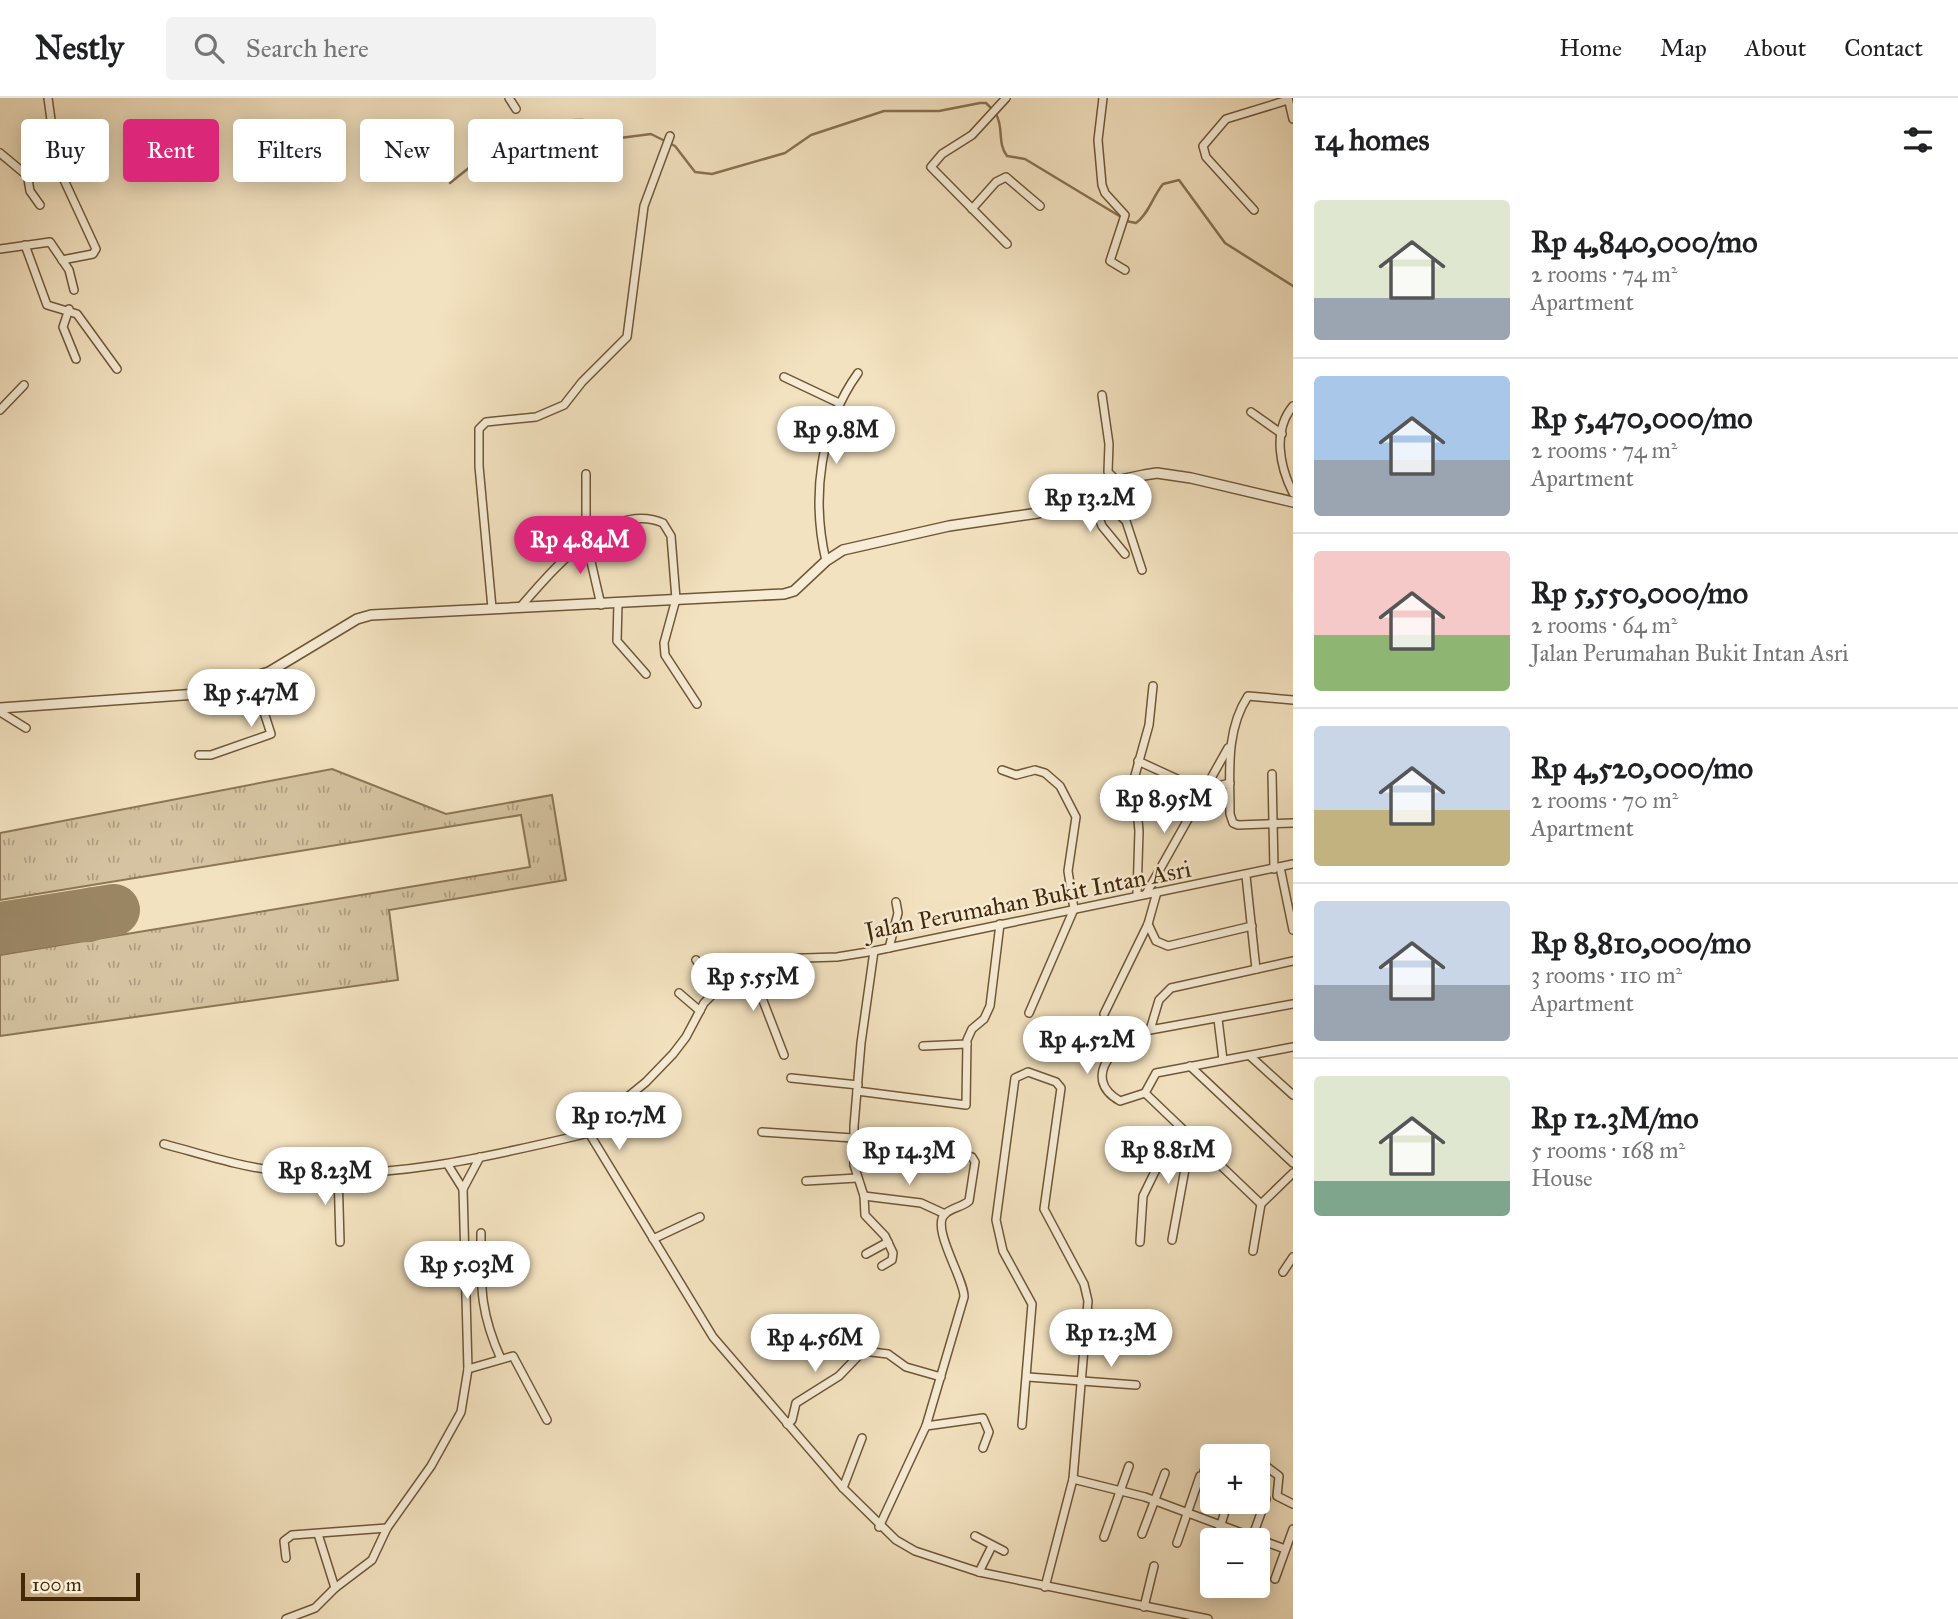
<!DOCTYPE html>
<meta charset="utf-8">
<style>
:root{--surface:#fff;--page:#f2f2f2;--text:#202124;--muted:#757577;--line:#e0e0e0;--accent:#db2777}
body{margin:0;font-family:"IM FELL Great Primer",serif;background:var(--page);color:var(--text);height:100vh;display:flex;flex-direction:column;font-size:26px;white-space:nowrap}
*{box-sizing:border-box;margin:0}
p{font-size:23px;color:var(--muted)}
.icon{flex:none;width:38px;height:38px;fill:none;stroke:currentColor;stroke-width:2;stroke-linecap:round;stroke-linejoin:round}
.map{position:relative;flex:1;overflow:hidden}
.drawer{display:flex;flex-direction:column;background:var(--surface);width:665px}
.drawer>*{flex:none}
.top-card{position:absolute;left:21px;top:21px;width:665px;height:63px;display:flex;gap:14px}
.buttons{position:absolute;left:1200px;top:1346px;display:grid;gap:14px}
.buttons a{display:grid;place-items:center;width:70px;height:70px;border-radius:7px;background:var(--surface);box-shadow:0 4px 18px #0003;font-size:35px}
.scale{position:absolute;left:21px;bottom:18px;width:119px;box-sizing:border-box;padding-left:7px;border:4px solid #432908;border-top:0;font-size:19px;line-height:24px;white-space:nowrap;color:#432908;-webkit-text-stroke:5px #f7ecd6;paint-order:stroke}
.price{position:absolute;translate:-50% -60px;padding:0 16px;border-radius:24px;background:#fff;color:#222;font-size:23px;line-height:46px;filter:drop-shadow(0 2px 4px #0008)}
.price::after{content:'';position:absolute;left:50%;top:42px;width:21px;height:16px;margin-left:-10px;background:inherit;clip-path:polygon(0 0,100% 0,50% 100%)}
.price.on{background:var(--accent);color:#fff}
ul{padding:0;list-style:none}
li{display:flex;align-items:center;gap:21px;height:175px;padding:0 21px}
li+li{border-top:2px solid var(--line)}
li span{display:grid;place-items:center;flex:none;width:196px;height:140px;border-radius:7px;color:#555}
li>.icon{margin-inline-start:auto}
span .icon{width:84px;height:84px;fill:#fffc;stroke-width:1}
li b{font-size:30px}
h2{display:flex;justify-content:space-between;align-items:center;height:84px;padding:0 21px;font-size:30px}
.pill{padding:0 24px;border-radius:7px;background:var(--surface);box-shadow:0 4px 18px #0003;font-size:24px;line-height:63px}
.pill.on{background:var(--accent);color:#fff}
header{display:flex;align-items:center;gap:42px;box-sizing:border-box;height:98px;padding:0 35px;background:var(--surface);border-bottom:2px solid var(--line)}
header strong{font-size:33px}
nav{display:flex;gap:38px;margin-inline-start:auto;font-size:24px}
.search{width:490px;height:63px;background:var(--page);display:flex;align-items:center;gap:18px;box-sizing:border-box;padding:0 24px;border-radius:7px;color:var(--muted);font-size:26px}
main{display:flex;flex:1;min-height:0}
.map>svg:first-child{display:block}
</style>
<header>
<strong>Nestly</strong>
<div class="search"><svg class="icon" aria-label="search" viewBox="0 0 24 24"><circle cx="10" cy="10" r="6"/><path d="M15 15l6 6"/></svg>Search here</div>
<nav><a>Home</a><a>Map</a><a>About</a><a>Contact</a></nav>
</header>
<main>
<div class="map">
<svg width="1293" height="1521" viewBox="0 0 1293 1521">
<defs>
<pattern id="grass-tufts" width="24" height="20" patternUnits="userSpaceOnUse" patternTransform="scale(1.75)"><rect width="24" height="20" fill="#d5c3a1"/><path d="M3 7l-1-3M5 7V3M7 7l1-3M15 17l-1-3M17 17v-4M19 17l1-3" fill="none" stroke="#ae9e81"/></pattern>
</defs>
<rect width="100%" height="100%" fill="#f3e2c0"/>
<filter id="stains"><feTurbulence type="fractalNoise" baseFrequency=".00286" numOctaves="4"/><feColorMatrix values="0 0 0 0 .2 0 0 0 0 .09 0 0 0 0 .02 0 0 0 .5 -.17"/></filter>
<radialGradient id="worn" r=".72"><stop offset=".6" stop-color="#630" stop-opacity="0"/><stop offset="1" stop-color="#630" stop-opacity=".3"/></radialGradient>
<path fill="url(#grass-tufts)" stroke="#8c7654" stroke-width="2" d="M332 671 446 716 552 697 566 782 389 812 398 882 0 938V857L530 769 521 717 0 802V735Z"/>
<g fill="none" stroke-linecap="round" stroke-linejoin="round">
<g stroke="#897251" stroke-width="2.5">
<path d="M996 16C1004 30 997 45 1007 58L1025 61 1121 119"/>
<path d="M450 85 470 69 496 67 574 22H583L612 41 651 36 675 48 695 74 712 76 785 55 811 37 884 13H939L980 5H986L992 11"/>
<path d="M1126 123 1136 125C1148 117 1153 98 1163 86L1179 82 1225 145 1293 188"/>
</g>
<path stroke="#9b8664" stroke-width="21" d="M33 825 90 800 101 804 106 813 104 826C87 844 64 825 44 823"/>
<path stroke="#9b8664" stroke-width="52" d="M0 830 114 812"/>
<g stroke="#6f5736" stroke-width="10">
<g id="minor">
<path d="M48 0 54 44"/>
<path d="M509 0 516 11"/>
<path d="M1006 0 972 37 942 56 931 69 1007 146"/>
<path d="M1103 0 1098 42 1102 87 1105 95 1125 117 1110 163 1125 172"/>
<path d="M1288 0 1293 21"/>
<path d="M0 55 24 75 58 69 96 151 93 156 62 162"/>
<path d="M27 75 30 93 40 107"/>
<path d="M972 111 996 84 1006 79 1040 108"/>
<path d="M1254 112 1206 59 1203 48 1226 21 1288 2"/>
<path d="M25 147 47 207 77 216 117 271"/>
<path d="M0 151 50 144 69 172 74 192"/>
<path d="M69 211 63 229 76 261"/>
<path d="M784 279 839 305"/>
<path d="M1102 297 1109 346 1108 374 1118 384"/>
<path d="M1293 308C1272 333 1280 369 1293 395"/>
<path d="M0 312 24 287"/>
<path d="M1251 314 1282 336"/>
<path d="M586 376V442L601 507"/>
<path d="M1094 393 1126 423 1142 472"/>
<path d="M1090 395 1102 428 1125 456"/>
<path d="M826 463C811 399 820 328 858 275"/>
<path d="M618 505 617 543 646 576"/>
<path d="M522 507C552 473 610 402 663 425L671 438 676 501 664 545 665 557 697 606"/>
<path d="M492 510 479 368V331L486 324 536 319 564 307 582 284 627 239 644 108 670 38"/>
<path d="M1293 602 1248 598C1225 633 1230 676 1230 716L1233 725 1238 727 1293 725"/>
<path d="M0 614 26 630"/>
<path d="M199 657H211L271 636 253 580"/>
<path d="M1138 663 1201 692 1230 685"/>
<path d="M1002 672 1016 677 1035 672 1045 675 1060 688 1076 719 1068 773 1074 811 1029 915"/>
<path d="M1272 676 1274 771"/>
<path d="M1280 769 1293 832"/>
<path d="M1246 778 1256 871"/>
<path d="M1146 796 1228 650"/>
<path d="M1137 797 1139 733 1134 681 1149 627 1153 588"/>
<path d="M1148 826 1156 843 1168 848 1252 828"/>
<path d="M889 850 898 815 896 804"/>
<path d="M874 853 861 945 854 1028V1067L864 1098 865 1117 885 1138 893 1155 892 1162 882 1168"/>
<path d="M696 862 717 890"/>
<path d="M1293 863 1171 890 1159 902 1150 932 1293 906"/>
<path d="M759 865 762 900 784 957"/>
<path d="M679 895 700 913"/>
<path d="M1104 916 1148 826 1157 794"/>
<path d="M1218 921 1223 962"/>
<path d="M923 948 967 946"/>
<path d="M1293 949 1156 975 1145 995 1261 1106 1293 1075"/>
<path d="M1250 958 1293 997"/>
<path d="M1190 968 1293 1065"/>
<path d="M791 980 858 987"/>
<path d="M857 993 966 1007 967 942 972 931 984 921 990 908 1000 826"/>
<path d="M1145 995 1120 1003C1078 979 1119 941 1150 932"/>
<path d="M762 1034 853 1040"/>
<path d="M164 1046C202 1056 240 1069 279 1073 383 1084 489 1059 589 1035"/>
<path d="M854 1046 949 1052 972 1059 975 1064 969 1103C962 1109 951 1110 945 1116 930 1129 965 1182 964 1199L926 1328 879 1429"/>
<path d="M338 1074 340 1144"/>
<path d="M806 1083 857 1080"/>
<path d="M463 1091 480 1059"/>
<path d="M864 1098 921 1105 945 1116"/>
<path d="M481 1135C481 1187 479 1212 501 1261"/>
<path d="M653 1141 700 1119"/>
<path d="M1172 1142 1185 1071 1203 1055"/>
<path d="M1140 1144 1143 1098 1166 1051 1172 1049 1208 1055"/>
<path d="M1253 1153 1261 1106"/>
<path d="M866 1156 888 1144"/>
<path d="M1283 1174 1293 1159"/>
<path d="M468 1271 513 1258 547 1322"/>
<path d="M1028 1279 1136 1287"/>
<path d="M787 1326 792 1322 796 1305 839 1278 863 1253 888 1256 906 1269 941 1279"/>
<path d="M1022 1327 1032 1206 1003 1153 996 1122 1015 980 1028 974 1056 984 1061 990 1044 1111 1084 1186 1088 1203 1073 1381 1045 1489"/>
<path d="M926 1328 983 1320 989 1334 983 1350"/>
<path d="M1254 1358 1261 1359 1267 1369 1279 1378 1277 1398 1293 1406"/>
<path d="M1204 1373 1213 1368"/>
<path d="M1073 1381 1145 1399 1285 1451"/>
<path d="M843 1390 862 1340"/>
<path d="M318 1436 335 1490"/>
<path d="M1142 1436 1165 1375"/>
<path d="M975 1438 1004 1453"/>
<path d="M1104 1439 1129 1368"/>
<path d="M1252 1440 1266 1401"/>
<path d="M1216 1442 1228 1404"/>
<path d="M1177 1445 1200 1378"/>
<path d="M286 1460 284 1443 292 1437 387 1430"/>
<path d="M1210 1460 1213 1451"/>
<path d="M979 1474 992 1448"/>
<path d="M1275 1481 1293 1431"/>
<path d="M1144 1509 1154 1468"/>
<path d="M286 1521 315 1510 335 1490 372 1462 387 1430 431 1368 461 1314 468 1271 463 1091 448 1067"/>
<path d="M1208 1521 979 1474 915 1453 896 1442 843 1390 713 1239 589 1035 603 1019 646 984 673 956 686 939 704 905 728 881 773 861 837 859 874 853 1293 766"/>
</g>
</g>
<g stroke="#6f5736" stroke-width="12">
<path id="tertiary" d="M0 610 197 596 269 574 357 521 371 517 784 496 794 493 826 463 843 452 949 428 1038 415 1075 404 1125 381 1144 377 1157 375 1191 380 1293 404"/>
</g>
<use href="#minor" stroke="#f7ecd6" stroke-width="7"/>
<use href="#tertiary" stroke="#f7ecd6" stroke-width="9"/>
</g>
<g text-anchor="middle" stroke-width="5" stroke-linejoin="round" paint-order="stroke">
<g font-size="24" fill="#432908" stroke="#f7ecd6">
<text transform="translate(1028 802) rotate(-11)" y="8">Jalan Perumahan Bukit Intan Asri</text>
</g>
</g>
<rect width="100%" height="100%" filter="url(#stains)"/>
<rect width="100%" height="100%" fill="url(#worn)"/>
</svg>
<div class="buttons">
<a>+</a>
<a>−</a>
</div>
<div class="scale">100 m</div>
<b class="price" style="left:836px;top:368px">Rp 9.8M</b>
<b class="price" style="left:1090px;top:436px">Rp 13.2M</b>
<b class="price on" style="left:580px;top:478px">Rp 4.84M</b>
<b class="price" style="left:251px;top:631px">Rp 5.47M</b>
<b class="price" style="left:1164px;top:737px">Rp 8.95M</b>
<b class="price" style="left:753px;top:915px">Rp 5.55M</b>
<b class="price" style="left:1087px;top:978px">Rp 4.52M</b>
<b class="price" style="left:619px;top:1054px">Rp 10.7M</b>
<b class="price" style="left:1168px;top:1088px">Rp 8.81M</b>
<b class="price" style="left:909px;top:1089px">Rp 14.3M</b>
<b class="price" style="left:325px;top:1109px">Rp 8.23M</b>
<b class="price" style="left:467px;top:1203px">Rp 5.03M</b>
<b class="price" style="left:1111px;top:1271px">Rp 12.3M</b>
<b class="price" style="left:815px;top:1276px">Rp 4.56M</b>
<div class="top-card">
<a class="pill">Buy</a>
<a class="pill on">Rent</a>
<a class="pill">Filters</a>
<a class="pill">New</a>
<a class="pill">Apartment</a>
</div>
</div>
<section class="drawer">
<h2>14 homes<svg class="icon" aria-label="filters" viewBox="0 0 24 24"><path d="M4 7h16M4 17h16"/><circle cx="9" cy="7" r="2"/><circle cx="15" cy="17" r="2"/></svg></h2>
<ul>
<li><span style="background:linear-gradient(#dfe7d0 70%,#9aa5b1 0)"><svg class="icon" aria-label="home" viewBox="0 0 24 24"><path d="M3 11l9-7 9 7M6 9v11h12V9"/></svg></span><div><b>Rp 4,840,000/mo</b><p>2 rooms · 74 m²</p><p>Apartment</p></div></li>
<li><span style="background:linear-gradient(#a9c7e8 60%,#9aa5b1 0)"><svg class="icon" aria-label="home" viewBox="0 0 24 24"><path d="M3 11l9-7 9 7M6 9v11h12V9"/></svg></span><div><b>Rp 5,470,000/mo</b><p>2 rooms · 74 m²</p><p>Apartment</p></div></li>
<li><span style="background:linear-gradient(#f6c9c9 60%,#8fb573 0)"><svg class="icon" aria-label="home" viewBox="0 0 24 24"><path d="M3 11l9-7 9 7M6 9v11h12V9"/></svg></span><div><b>Rp 5,550,000/mo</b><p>2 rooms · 64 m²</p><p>Jalan Perumahan Bukit Intan Asri</p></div></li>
<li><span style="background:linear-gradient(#c9d6e8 60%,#c2b280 0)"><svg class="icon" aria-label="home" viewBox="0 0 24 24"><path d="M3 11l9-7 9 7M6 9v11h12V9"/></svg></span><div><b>Rp 4,520,000/mo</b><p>2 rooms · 70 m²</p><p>Apartment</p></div></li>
<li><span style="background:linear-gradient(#c9d6e8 60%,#9aa5b1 0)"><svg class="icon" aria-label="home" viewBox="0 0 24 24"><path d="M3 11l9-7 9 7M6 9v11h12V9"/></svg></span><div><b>Rp 8,810,000/mo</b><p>3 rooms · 110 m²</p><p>Apartment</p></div></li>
<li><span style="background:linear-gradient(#dfe7d0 75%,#7fa58c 0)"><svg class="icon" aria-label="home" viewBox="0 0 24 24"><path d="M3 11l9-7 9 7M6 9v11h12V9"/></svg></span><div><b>Rp 12.3M/mo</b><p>5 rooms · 168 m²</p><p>House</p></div></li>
</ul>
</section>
</main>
